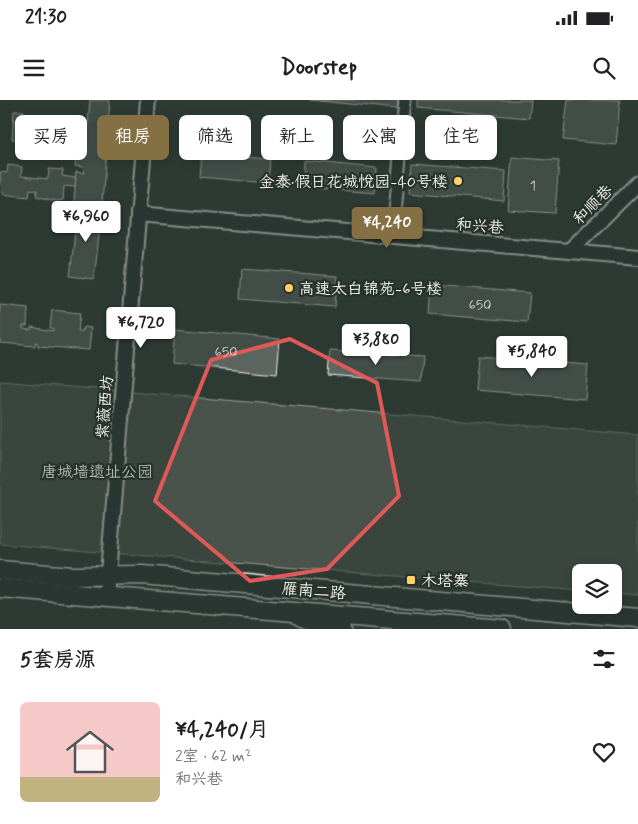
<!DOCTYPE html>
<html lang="zh">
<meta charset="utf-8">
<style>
:root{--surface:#fff;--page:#f2f2f2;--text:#202124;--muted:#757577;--line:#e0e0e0;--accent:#847042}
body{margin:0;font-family:Mynerve,"LXGW WenKai TC",sans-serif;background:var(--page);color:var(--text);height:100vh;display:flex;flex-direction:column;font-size:19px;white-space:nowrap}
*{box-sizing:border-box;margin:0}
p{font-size:16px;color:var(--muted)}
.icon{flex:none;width:28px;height:28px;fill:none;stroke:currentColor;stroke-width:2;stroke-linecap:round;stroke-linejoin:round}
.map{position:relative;height:529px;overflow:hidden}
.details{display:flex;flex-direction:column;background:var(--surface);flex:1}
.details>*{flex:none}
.banner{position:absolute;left:15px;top:15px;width:609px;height:45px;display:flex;gap:10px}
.fabs{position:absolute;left:572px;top:464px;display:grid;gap:10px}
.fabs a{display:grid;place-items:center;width:50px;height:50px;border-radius:8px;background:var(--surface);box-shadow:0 2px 8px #0003;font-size:25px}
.price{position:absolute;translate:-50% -42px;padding:0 11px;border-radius:5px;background:#fff;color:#222;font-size:16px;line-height:32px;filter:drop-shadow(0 1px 2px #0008)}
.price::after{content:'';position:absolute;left:50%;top:30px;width:15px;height:11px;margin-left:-8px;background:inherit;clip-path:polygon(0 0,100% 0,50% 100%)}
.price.current{background:var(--accent);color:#fff}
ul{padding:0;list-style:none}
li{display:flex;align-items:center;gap:15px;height:125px;padding:0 20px}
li+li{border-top:1px solid var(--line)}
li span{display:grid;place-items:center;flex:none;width:140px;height:100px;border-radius:8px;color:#555}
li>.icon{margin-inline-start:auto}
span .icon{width:60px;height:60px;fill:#fffc;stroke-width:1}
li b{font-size:21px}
h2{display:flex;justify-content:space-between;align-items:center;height:60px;padding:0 20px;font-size:21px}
.chip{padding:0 18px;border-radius:8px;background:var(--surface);box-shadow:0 2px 8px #0003;font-size:18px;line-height:45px}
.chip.current{background:var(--accent);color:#fff}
.status{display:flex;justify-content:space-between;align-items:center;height:35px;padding:0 25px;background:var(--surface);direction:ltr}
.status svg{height:14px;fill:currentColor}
header{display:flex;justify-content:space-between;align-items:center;height:65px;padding:0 20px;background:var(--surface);font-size:22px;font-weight:800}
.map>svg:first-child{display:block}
</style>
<div class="status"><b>21:30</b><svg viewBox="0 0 49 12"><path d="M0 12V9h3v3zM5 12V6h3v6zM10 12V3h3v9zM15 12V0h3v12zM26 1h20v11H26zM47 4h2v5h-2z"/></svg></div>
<header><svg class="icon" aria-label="menu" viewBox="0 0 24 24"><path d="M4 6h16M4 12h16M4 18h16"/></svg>Doorstep<svg class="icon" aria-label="search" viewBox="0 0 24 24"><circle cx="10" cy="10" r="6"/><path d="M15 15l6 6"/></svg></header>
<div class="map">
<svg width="638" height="529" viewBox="0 0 638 529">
<rect width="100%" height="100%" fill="#2e3b34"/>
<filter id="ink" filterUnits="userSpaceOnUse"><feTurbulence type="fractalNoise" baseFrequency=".02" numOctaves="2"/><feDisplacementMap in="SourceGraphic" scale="10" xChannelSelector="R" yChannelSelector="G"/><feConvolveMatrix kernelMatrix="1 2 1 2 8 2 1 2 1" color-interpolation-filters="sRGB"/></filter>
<g filter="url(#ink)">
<path fill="#48524c" stroke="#9ea29a" d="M0 281 638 335V495L614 493V472H581V491L0 444Z"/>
<g fill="#5c655e" stroke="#f4f1e8">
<path d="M90 0H110L102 103 95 102V104L74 102 76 72 85 73 83 67 75 66 77 46 86 47Z"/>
<path d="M310 0H398L397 9Z"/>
<path d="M418 0H531L529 18 418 8Z"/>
<path d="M568 0H620L616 45 563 40Z"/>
<path d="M14 11H24L22 39H12Z"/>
<path d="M201 54 270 59 268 83 199 77Z"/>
<path d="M512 57 559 61 555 113 508 110Z"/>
<path d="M304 61 377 68 375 93 302 87Z"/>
<path d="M412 64 506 71 504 101 410 92Z"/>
<path d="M8 65 22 67 21 76 48 79 49 69 63 70 62 76 76 78 75 87 64 86 63 100 56 101 36 96 37 90 30 89 29 97 2 94 0 72 7 73Z"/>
<path d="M78 106 102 109 94 179 70 176Z"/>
<path d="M242 169 337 176 335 207 240 199Z"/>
<path d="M432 185 530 193 527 222 430 214Z"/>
<path d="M0 205 28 208 27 226H23V229L31 230V227L53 231V228H50L52 210 80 213 78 232H82L83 227 91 228 89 250 38 246V243L35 242V246L0 243Z"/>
<path d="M175 229 280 239 277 274 172 264Z"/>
<path d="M330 251 423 257 421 282 328 275Z"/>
<path d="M478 256 588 265 585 299 475 290Z"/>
</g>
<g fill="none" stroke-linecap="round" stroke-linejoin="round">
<g stroke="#f4f1e8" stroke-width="15">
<path id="minor" d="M393 135 405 0"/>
</g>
<g stroke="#f4f1e8" stroke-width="18">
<g id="tertiary">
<path d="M138 114 638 157"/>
<path d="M570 150 638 83"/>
<path d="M106 497 148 0"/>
</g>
</g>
<g stroke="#f4f1e8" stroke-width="21">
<g id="primary">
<path d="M0 470 72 476 142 475 638 518"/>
<path d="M0 488 502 529"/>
<path d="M300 516 321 527 341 529"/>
</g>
</g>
<use href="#minor" stroke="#26332d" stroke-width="11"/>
<use href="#tertiary" stroke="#26332d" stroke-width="14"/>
<use href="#primary" stroke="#26332d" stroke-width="18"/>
</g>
</g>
<path d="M0 0H638V529H0ZM290 239 377 283 399 396 327 469 250 481 155 401 211 260Z" fill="#2e3b34" fill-opacity=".55" fill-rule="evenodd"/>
<path fill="none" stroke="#de5a58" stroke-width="4" stroke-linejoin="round" d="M290 239 377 283 399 396 327 469 250 481 155 401 211 260Z"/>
<g fill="#ffd166" stroke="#26332d" stroke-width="2">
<circle cx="458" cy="81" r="5"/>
<circle cx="289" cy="188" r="5"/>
<rect x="406" y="475" width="10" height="10" rx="2.5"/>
</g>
<g text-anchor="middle" stroke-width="4.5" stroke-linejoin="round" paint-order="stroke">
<g font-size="14" fill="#cecec6">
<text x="533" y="90">1</text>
<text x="480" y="209">650</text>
<text x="226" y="256">650</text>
</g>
<g font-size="16" fill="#f4f1e8" stroke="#26332d" text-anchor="start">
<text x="448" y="87" text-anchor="end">金泰·假日花城悦园-40号楼</text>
<text x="299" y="194">高速太白锦苑-6号楼</text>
<text x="421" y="486">木塔寨</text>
</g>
<g font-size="16" fill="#f4f1e8" stroke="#26332d">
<text transform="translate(592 104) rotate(-45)" y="6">和顺巷</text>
<text transform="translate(480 125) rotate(5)" y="6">和兴巷</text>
<text transform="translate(104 307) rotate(-85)" y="6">紫薇西坊</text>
<text transform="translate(314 490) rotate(5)" y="6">雁南二路</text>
</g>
<g font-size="16" fill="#b8b9b1" stroke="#26332d">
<text x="97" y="377">唐城墙遗址公园</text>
</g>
</g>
</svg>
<div class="fabs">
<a><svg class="icon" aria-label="layers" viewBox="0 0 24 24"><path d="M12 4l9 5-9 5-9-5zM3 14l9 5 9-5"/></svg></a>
</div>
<b class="price" style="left:86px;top:143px">¥6,960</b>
<b class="price current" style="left:387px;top:149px">¥4,240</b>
<b class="price" style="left:141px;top:249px">¥6,720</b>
<b class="price" style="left:376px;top:266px">¥3,880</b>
<b class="price" style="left:532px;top:278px">¥5,840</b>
<div class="banner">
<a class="chip">买房</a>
<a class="chip current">租房</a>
<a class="chip">筛选</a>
<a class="chip">新上</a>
<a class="chip">公寓</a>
<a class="chip">住宅</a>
</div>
</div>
<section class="details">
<h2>5套房源<svg class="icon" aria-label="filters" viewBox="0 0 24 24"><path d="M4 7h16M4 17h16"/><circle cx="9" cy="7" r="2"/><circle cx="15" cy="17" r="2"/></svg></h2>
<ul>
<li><span style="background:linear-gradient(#f6c9c9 75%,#c2b280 0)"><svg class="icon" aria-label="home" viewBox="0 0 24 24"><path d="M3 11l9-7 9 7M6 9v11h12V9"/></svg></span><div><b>¥4,240/月</b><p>2室 · 62 m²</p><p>和兴巷</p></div><svg class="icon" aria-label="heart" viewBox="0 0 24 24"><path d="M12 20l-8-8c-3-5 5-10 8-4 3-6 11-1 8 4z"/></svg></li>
</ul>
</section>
